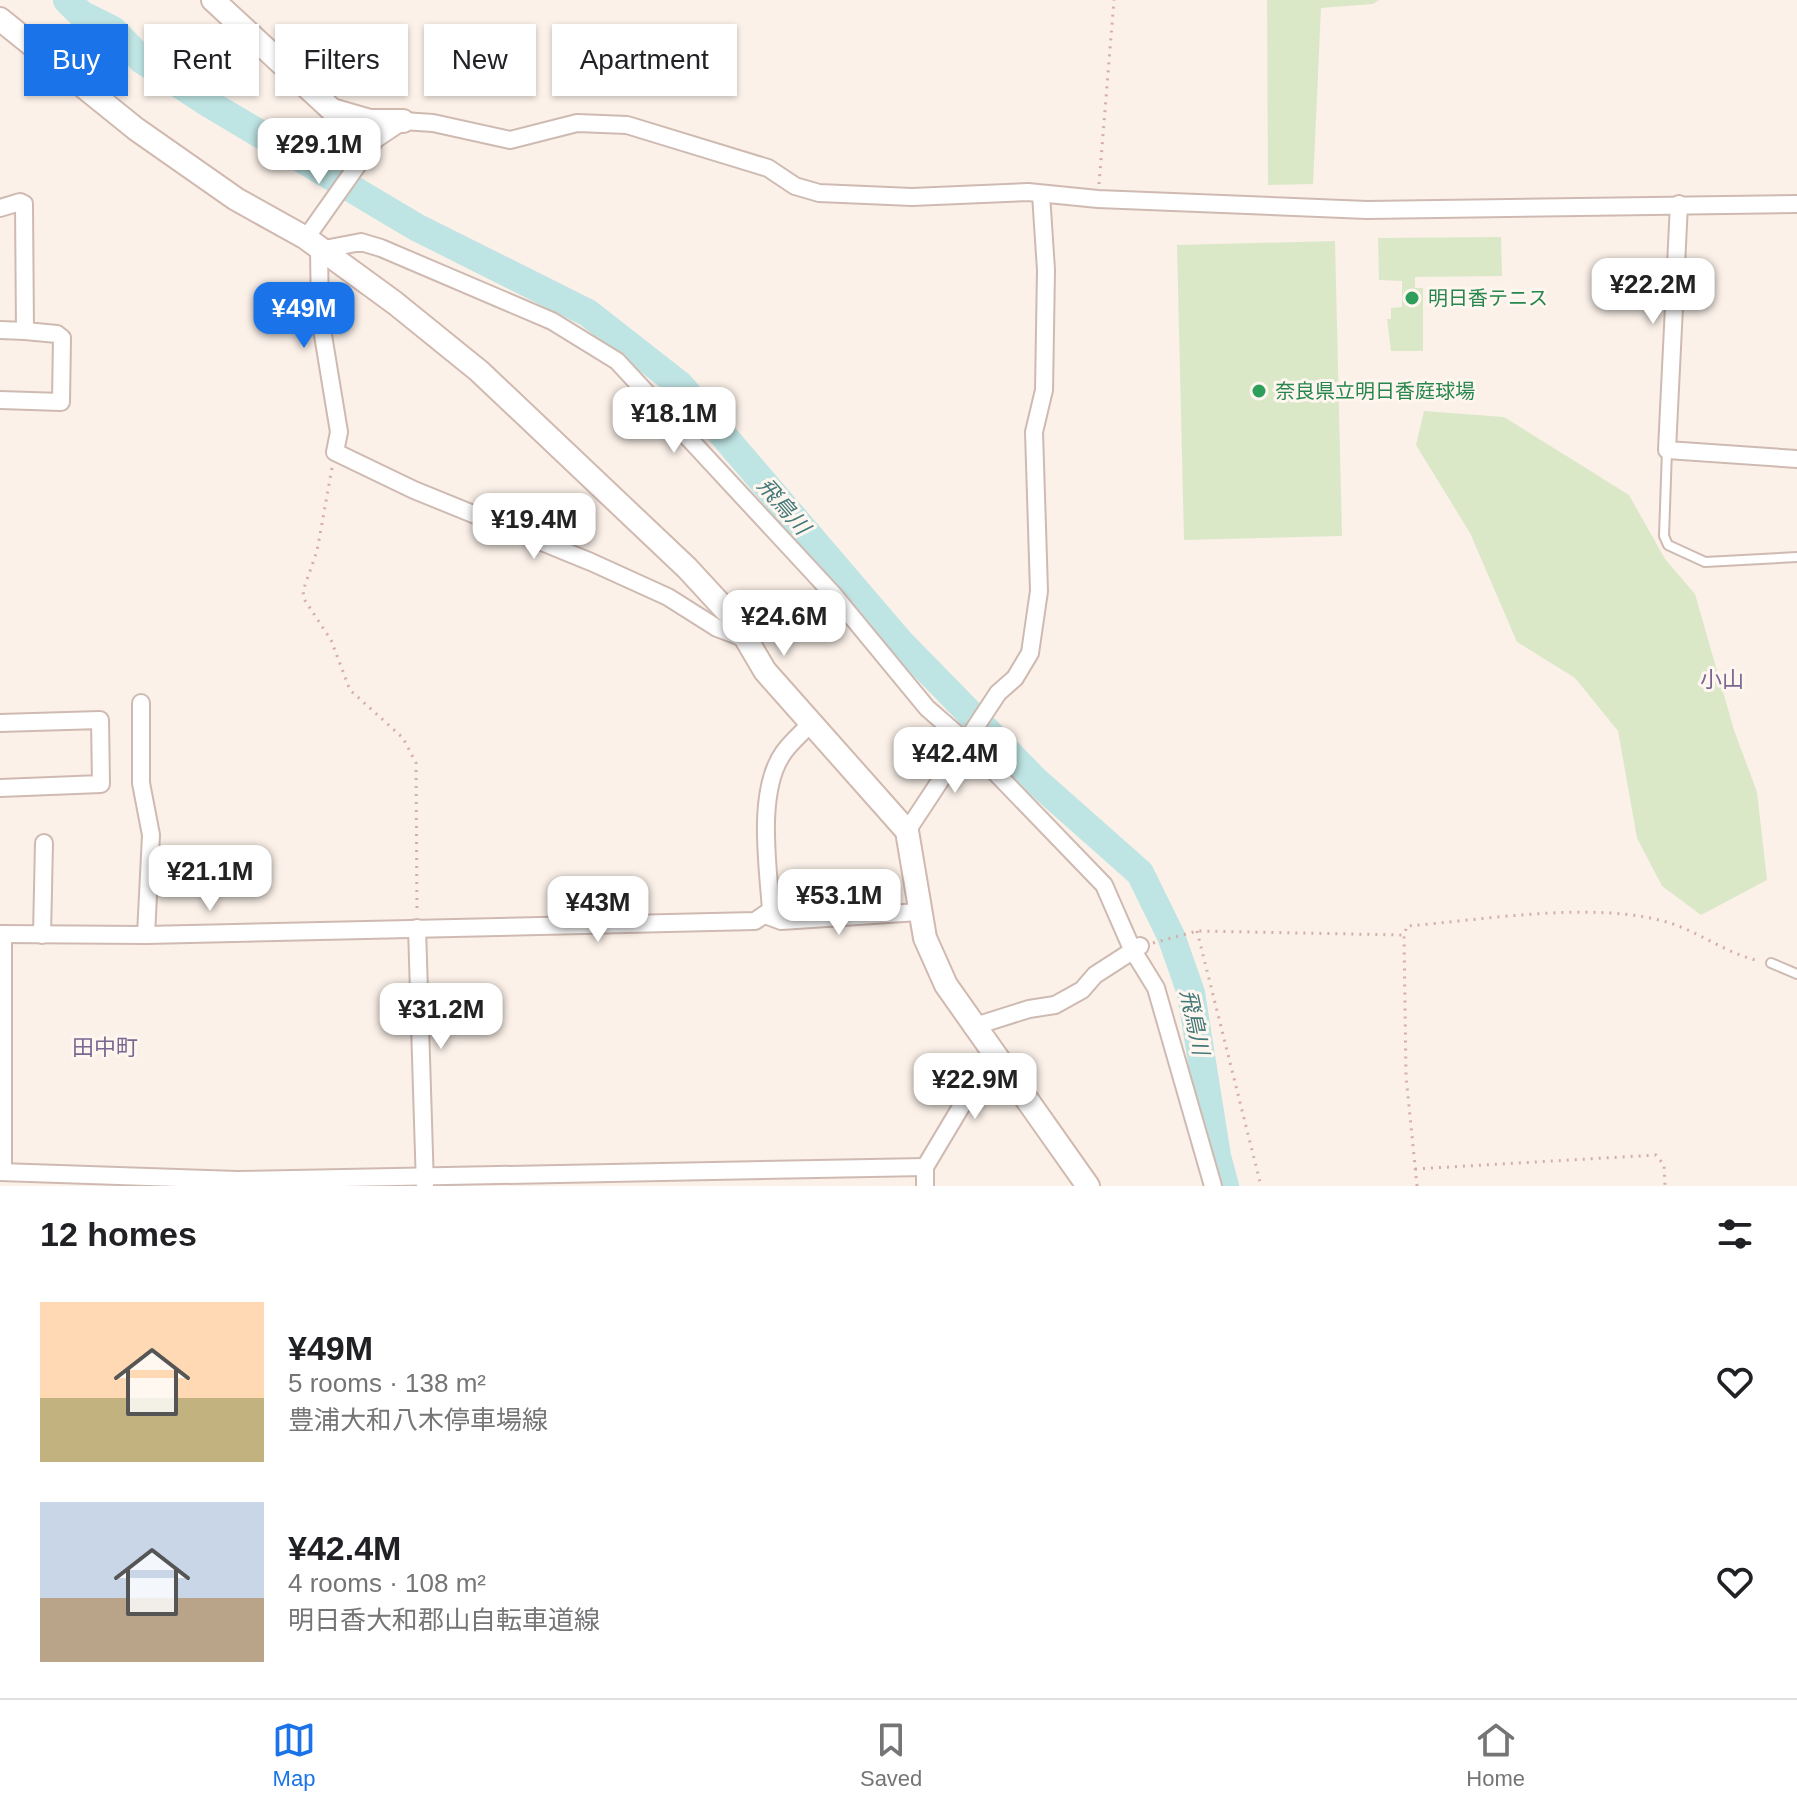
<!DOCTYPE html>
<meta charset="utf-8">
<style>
:root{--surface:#fff;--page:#f2f2f2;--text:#202124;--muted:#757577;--line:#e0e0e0;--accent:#1a73e8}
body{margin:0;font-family:Arial,"Noto Sans JP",sans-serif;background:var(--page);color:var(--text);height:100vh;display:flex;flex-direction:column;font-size:30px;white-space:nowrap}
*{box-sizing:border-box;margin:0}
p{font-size:26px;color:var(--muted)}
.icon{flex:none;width:44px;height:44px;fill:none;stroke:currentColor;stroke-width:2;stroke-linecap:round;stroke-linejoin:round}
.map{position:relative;height:1186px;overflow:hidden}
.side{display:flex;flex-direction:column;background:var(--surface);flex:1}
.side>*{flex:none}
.top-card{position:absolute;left:24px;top:24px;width:800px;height:72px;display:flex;gap:16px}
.price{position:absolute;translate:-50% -68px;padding:0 18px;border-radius:16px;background:#fff;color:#222;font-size:26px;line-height:52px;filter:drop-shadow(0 2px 4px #0008)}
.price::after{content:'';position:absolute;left:50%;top:48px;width:24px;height:18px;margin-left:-12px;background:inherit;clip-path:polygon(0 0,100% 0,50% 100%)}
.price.current{background:var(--accent);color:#fff}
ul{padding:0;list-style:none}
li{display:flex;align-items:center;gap:24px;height:200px;padding:0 40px}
li span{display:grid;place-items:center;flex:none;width:224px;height:160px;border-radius:0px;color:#555}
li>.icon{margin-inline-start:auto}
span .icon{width:96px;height:96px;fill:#fffc;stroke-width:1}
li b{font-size:34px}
h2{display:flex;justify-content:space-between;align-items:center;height:96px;padding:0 40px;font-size:34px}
.tag{padding:0 28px;border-radius:0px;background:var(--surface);box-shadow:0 2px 6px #0004;font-size:28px;line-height:72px}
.tag.current{background:var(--accent);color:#fff}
.dock{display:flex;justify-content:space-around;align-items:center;height:112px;border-top:2px solid var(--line);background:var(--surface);font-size:22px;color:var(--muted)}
.dock a{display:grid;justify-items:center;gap:4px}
.dock .current{color:var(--accent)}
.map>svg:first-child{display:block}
</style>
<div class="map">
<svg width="1797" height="1186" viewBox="0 0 1797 1186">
<rect width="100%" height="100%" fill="#fbf1e9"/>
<g fill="#dbe8c8">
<path d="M1267 0H1379L1373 4 1321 8 1313 184 1268 185Z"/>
<path d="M1501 237 1502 276 1415 277V288H1423V351H1391L1387 319H1391V308L1402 307V281L1379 280 1378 238Z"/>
<path d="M1335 241 1342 536 1184 540 1177 245Z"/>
<path d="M1424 411 1504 417 1629 495 1665 559 1695 594 1734 730 1757 792 1767 880 1701 915 1662 886 1637 838 1618 731 1575 678 1517 642 1470 533 1416 445Z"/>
</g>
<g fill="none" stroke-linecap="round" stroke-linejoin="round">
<path stroke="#bee4e3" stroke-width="28" d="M67 0 81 14 113 30 142 60 208 103 416 227 588 313 680 385 901 643 1035 780 1140 873 1171 936 1191 993 1217 1156 1225 1186"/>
<g stroke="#cfbab2" stroke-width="12">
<g id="lane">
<path d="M1667 450 1664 536 1668 545 1705 562 1797 557"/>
<path d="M1771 963 1797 974"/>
</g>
</g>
<g stroke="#cfbab2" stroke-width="20">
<g id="street">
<path d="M1679 204 1667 450 1797 459"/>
<path d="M0 208 20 202 24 204 25 331 57 334 62 338 61 402 0 400"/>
<path d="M306 238 376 139 403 121 433 123 510 140 577 123 627 125 768 168 795 186 819 193 912 197 1028 192 1098 199 1367 210 1797 204"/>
<path d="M0 330 25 331"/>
<path d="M746 639 717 628 668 597 591 562 414 490 335 452 339 432 320 317 319 250 361 242 381 248 552 321 617 361 833 594 927 708 966 742 1104 885 1132 949 1156 988 1213 1186"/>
<path d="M141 703V783L151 835 146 935"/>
<path d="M0 723 100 720 101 784 0 788"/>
<path d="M907 831 998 693 1015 678 1030 653 1039 591 1034 432 1044 390 1046 270 1041 194"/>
<path d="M765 915 781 921 919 912"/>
<path d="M417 928 425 1186"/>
<path d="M0 934 146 935 755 921 771 910C768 866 756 790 784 752 791 742 801 734 809 725"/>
<path d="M42 935 44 843"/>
<path d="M972 1027 1029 1009 1055 1005 1082 990 1095 975 1140 946"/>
<path d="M0 1172 237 1180 925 1167"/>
<path d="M3 1172V934"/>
<path d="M925 1186V1167L992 1055"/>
</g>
</g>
<g stroke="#d1b9b0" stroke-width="26">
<g id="secondary">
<path d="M213 0 332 110 370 121H403"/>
<path d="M0 19 136 129 236 199 306 238 395 303 479 371 687 568 735 620 765 671 907 831 925 938 946 985 1088 1186"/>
<path d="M334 112 354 131 363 156"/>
</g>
</g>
<g stroke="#d4afa5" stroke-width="3" stroke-dasharray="2 6" stroke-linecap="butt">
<path d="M1099 184 1114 0"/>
<path d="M332 468 317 551 303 591 304 599 331 640 350 690 403 738 416 763 417 913"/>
<path d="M1197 931 1261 1186"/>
<path d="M1153 943 1197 931 1404 935"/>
<path d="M1415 1169 1656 1155 1664 1165 1665 1186"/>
<path d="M1417 1186 1406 1076 1404 935 1407 926C1484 920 1596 900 1670 923 1701 933 1727 954 1760 961"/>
</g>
<use href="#lane" stroke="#fff" stroke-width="8"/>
<use href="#street" stroke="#fff" stroke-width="16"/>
<use href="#secondary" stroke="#fff" stroke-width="22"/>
</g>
<g fill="#2e9e5b" stroke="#fef6ef" stroke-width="3">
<circle cx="1412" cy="298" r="8"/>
<circle cx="1259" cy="391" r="8"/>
</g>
<g text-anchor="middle" stroke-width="6" stroke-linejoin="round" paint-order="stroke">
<g font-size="20" fill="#27864d" stroke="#fef6ef" text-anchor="start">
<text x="1428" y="305">明日香テニス</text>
<text x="1275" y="398">奈良県立明日香庭球場</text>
</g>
<g font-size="22" font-style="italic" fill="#427878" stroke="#fef6ef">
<text transform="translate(784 506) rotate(49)" y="8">飛鳥川</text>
<text transform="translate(1195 1022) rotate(78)" y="8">飛鳥川</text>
</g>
<g font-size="22" fill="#7a6690" stroke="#fef6ef">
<text x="1722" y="687">小山</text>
<text x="105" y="1055">田中町</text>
</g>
</g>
</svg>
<b class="price" style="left:319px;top:186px">¥29.1M</b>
<b class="price" style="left:1653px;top:326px">¥22.2M</b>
<b class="price current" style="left:304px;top:350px">¥49M</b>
<b class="price" style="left:674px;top:455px">¥18.1M</b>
<b class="price" style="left:534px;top:561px">¥19.4M</b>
<b class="price" style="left:784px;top:658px">¥24.6M</b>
<b class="price" style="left:955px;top:795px">¥42.4M</b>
<b class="price" style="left:210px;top:913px">¥21.1M</b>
<b class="price" style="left:839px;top:937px">¥53.1M</b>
<b class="price" style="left:598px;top:944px">¥43M</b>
<b class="price" style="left:441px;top:1051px">¥31.2M</b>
<b class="price" style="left:975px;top:1121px">¥22.9M</b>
<div class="top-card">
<a class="tag current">Buy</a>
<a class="tag">Rent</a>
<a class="tag">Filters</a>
<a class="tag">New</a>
<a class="tag">Apartment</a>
</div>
</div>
<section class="side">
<h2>12 homes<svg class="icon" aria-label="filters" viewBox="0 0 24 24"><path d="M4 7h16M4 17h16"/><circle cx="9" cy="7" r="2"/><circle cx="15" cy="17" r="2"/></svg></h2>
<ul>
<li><span style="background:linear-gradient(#ffd9b3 60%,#c2b280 0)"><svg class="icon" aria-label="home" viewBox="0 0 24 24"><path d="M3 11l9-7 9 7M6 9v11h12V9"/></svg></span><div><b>¥49M</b><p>5 rooms · 138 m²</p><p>豊浦大和八木停車場線</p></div><svg class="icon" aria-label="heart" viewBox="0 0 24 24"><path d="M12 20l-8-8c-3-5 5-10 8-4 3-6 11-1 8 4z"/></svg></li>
<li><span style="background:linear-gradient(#c9d6e8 60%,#b9a48a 0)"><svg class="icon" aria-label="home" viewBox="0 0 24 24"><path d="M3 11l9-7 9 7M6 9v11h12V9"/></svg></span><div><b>¥42.4M</b><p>4 rooms · 108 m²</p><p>明日香大和郡山自転車道線</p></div><svg class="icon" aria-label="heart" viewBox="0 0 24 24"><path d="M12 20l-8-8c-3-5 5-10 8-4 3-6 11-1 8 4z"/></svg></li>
</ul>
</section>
<nav class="dock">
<a class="current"><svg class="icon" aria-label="map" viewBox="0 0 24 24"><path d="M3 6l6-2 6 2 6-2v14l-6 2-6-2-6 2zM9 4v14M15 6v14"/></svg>Map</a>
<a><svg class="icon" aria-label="saved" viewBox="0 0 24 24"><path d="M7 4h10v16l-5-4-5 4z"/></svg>Saved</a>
<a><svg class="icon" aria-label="home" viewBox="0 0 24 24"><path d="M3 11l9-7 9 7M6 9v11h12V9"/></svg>Home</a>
</nav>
